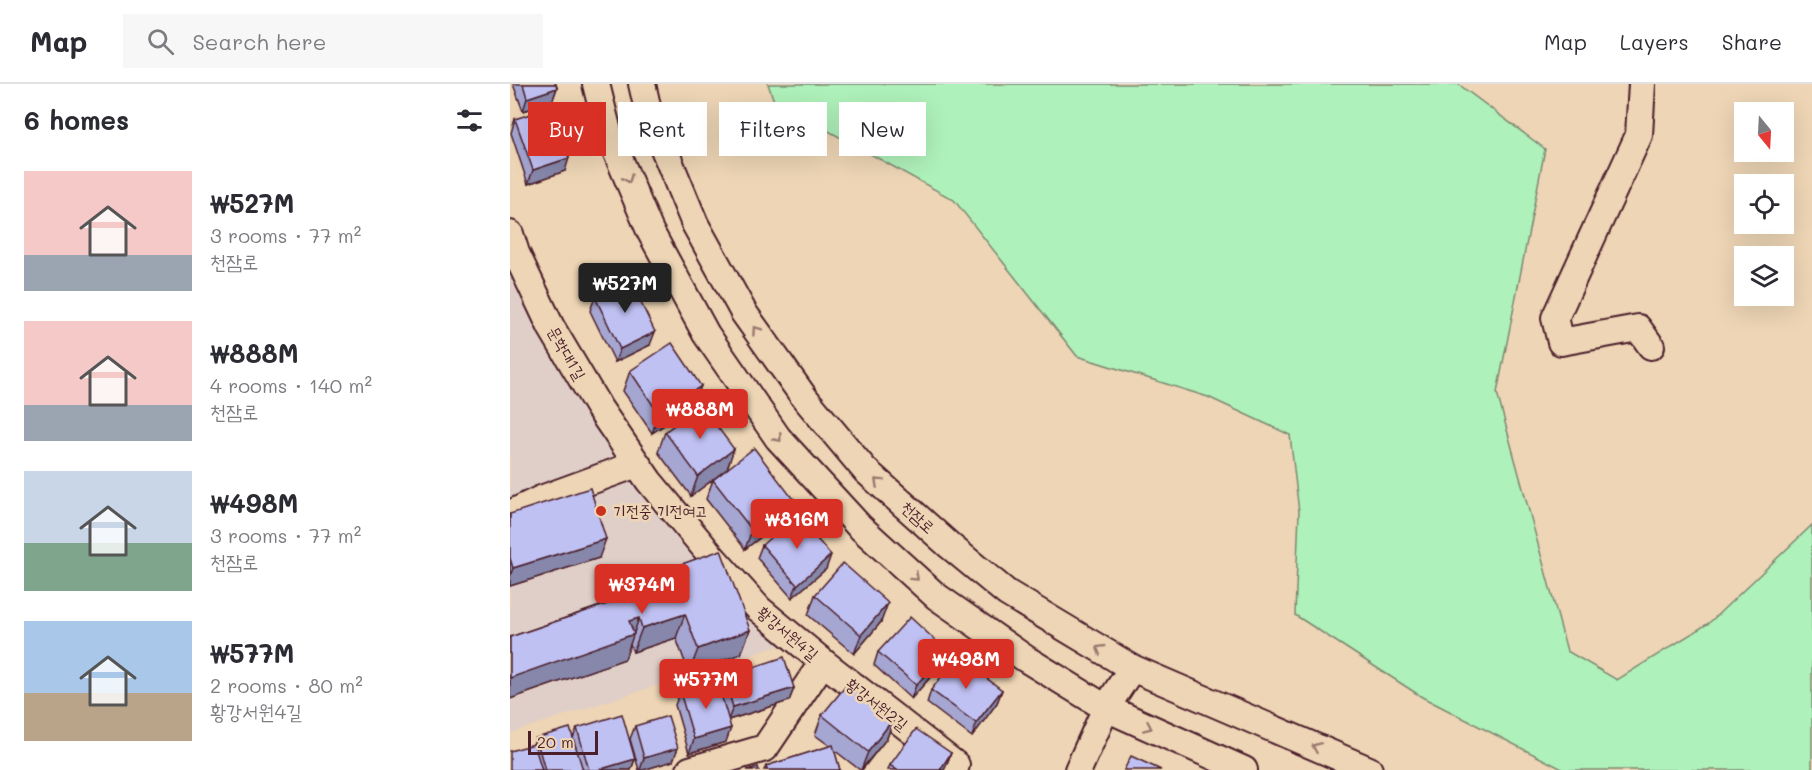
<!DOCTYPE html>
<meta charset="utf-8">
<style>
:root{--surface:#fff;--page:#f7f7f7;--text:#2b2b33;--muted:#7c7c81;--line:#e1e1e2;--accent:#d93025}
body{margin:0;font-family:Mali,"Poor Story",sans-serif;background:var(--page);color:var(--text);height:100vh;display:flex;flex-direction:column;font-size:22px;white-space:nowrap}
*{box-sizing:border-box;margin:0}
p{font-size:20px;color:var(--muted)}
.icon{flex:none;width:33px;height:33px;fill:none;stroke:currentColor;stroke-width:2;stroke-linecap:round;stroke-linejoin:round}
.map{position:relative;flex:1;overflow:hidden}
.drawer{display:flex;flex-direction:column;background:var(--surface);width:510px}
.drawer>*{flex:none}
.hud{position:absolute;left:18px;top:18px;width:570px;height:54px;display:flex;gap:12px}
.needle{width:39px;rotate:162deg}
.tools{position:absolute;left:1224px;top:18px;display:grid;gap:12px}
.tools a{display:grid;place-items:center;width:60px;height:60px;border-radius:0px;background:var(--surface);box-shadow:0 6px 24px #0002;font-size:30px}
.scale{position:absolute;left:18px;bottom:15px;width:70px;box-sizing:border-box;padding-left:6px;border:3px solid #4a1f2b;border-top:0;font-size:16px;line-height:21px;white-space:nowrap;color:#4a1f2b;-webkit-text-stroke:4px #edd5b5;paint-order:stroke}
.price{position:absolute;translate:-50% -51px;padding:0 14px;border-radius:6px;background:var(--accent);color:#fff;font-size:20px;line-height:39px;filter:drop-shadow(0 2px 3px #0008)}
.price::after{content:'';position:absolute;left:50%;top:36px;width:18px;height:14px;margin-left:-9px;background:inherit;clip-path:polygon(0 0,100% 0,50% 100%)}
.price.active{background:#222;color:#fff}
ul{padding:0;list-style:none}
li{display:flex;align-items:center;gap:18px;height:150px;padding:0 24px}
li span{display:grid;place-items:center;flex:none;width:168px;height:120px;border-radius:0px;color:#555}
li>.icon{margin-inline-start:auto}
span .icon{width:72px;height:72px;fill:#fffc;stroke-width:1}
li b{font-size:26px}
h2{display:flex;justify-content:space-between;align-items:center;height:72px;padding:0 24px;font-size:26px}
.chip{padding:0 21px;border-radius:0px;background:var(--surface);box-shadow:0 6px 24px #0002;font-size:21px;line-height:54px}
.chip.active{background:var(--accent);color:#fff}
header{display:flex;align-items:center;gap:36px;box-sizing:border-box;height:84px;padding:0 30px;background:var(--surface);border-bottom:2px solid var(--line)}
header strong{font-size:28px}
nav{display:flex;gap:33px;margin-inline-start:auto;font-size:21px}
.search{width:420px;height:54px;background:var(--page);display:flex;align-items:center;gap:15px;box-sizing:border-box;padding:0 21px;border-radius:0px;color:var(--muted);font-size:22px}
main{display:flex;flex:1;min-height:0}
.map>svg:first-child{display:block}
</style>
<header>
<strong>Map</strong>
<div class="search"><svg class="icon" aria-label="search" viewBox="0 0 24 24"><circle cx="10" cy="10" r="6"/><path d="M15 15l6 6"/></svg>Search here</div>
<nav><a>Map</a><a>Layers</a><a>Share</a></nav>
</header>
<main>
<section class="drawer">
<h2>6 homes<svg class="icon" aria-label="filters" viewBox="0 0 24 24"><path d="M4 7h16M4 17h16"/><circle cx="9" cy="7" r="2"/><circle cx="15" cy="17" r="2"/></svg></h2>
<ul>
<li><span style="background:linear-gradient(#f6c9c9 70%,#9aa5b1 0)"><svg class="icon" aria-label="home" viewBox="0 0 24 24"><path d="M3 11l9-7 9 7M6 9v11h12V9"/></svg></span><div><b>₩527M</b><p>3 rooms · 77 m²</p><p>천잠로</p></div></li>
<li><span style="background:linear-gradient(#f6c9c9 70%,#9aa5b1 0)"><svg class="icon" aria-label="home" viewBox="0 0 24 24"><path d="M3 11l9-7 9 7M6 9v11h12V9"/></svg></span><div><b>₩888M</b><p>4 rooms · 140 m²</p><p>천잠로</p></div></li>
<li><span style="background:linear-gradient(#c9d6e8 60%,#7fa58c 0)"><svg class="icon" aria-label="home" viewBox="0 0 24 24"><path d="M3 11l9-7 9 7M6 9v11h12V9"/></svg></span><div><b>₩498M</b><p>3 rooms · 77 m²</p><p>천잠로</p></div></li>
<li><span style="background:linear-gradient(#a9c7e8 60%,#b9a48a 0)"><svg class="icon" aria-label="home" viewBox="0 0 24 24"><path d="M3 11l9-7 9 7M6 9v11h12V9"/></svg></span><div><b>₩577M</b><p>2 rooms · 80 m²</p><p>황강서원4길</p></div></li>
</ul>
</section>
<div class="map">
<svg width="1302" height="686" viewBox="0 0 1302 686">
<rect width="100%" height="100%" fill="#edd5b5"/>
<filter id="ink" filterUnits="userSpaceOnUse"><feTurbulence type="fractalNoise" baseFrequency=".0167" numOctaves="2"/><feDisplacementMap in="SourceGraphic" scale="12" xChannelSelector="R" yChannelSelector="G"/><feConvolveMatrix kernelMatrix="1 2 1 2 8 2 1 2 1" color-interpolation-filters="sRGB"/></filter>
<g filter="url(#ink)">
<path fill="#e0cfc8" d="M0 151 14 189 123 353 242 502 296 553 0 649Z"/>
<path fill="#aff1ba" stroke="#7c8872" stroke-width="1.5" d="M258 0H948L1035 65 987 309 1057 567 1107 596 1199 539 1302 441V686H1054L912 613 785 531 789 428 780 351 698 313 567 272 444 116 264 17Z"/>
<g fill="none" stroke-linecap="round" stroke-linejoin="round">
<g stroke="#4a1f2b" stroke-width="30">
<g id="minor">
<path d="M86 0 98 48 140 147 196 250 268 354 349 442 426 512 516 575 596 624 734 686"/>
<path d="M132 0 138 26 185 140 234 229 294 313 355 386 440 462 497 509 622 584 859 686"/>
<path d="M1132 0 1129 51 1045 234 1051 258 1128 244 1141 262"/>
<path d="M0 150 6 169 41 243 89 324 139 397 204 475 249 525 313 578 446 681 444 686"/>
<path d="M0 430 31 415 127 380"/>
<path d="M180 686 255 664 313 578"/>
<path d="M568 686 596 624 622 584"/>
</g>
</g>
<use href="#minor" stroke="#edd5b5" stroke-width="26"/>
</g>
<g fill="#a5a6d1" stroke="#4a1f2b" stroke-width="1.5">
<path d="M3 0H46L47 4 42 18 13 27Z"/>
<path d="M5 35 55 87 18 100 1 49Z"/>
<path d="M85 213 140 261 105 278 80 227Z"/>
<path d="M120 287 184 321 142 349 113 307Z"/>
<path d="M155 348 217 385 181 412 148 368Z"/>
<path d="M203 396 276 434 235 465 196 415Z"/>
<path d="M0 430 89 474 0 502Z"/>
<path d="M252 461 316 485 282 514 247 474Z"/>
<path d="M158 485 240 546 231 570 179 589 166 554 123 568 120 560 115 575 0 615V553L113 514 118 502 157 489Z"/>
<path d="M305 511 371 538 344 570 298 531Z"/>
<path d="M437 567 432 580 401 615 364 581 368 568Z"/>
<path d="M214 593 284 604 279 617 218 636 216 658 179 669 165 621 170 608 209 605Z"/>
<path d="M421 606H492L487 619 462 653 417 619Z"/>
<path d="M312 631 384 634 377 654 352 686H350L324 666 330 686H254L256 682 320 662 305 651Z"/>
<path d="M125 642 163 677 133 686H129L120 655Z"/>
<path d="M67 644 125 675 121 686H0L23 660 26 654H63Z"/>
<path d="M441 669 436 682 434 686H378L380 681Z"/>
</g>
<g fill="#8687aa" stroke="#4a1f2b" stroke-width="1.5">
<path d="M47 4 42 18 13 27 17 14Z"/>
<path d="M59 74 55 87 18 100 23 86Z"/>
<path d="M145 248 140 261 105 278 110 265Z"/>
<path d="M191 302 184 321 142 349 149 330Z"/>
<path d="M224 365 217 385 181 412 188 392Z"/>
<path d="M283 415 276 434 235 465 242 446Z"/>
<path d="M96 455 89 474 0 502V493L3 484Z"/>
<path d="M321 471 316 485 282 514 287 501Z"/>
<path d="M378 519 371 538 344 570 351 551Z"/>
<path d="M175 530 166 554 123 568 132 544Z"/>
<path d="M129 534 115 575 0 615V594L119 537Z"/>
<path d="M240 546 231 570 179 589 188 565Z"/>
<path d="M437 567 432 580 401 615 406 601Z"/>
<path d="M284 604 279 617 218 636 223 623Z"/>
<path d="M492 606 487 619 462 653 466 639Z"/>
<path d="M384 634 377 654 351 686 358 668Z"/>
<path d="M221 644 216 658 179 669 184 655Z"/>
<path d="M168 664 163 677 133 686H130L134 674Z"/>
<path d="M441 669 436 682 434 686H430Z"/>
<path d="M125 675 121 686H88Z"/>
</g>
<g fill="#c0c1f3" stroke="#4a1f2b" stroke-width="1.5">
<path d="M13 0H46L47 4 17 14Z"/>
<path d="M42 23 59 74 23 86 5 35Z"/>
<path d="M120 196 145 248 110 265 85 213Z"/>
<path d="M162 259 191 302 149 330 120 287Z"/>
<path d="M191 321 224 365 188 392 155 348Z"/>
<path d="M244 364 283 415 242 446 203 396Z"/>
<path d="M80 404 96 455 3 484 0 474V430Z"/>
<path d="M286 431 321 471 287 501 252 461Z"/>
<path d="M211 466 240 546 188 565 175 530 132 544 129 534 119 537 124 550 0 594V553L121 512 118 502 159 488 158 485Z"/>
<path d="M333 479 378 519 351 551 305 511Z"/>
<path d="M400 533 437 567 406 601 368 568Z"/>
<path d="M447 572 492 606 466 639 421 606Z"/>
<path d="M274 573 284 604 223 623 214 593Z"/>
<path d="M207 597 221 644 184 655 170 608Z"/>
<path d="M339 598 384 634 358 668 312 631Z"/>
<path d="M112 630 125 675 88 686H79L67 644Z"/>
<path d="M158 632 168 664 134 674 125 642Z"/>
<path d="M60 644 73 686H35L26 654Z"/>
<path d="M406 645 441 669 430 686H387L380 681Z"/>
<path d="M24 660 32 686H0V667Z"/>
<path d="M323 661 330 686H257L256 682Z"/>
<path d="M621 672 651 686H614Z"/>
<path d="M248 683 249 686H237Z"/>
</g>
<defs><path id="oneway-chevron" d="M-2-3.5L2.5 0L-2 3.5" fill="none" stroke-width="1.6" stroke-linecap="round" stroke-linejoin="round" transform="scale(1.5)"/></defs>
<g stroke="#9c7a70">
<use href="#oneway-chevron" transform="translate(118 95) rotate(67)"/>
<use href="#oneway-chevron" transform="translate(246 246) rotate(-125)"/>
<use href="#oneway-chevron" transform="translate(268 354) rotate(51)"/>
<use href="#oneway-chevron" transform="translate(368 398) rotate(-138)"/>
<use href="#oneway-chevron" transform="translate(405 493) rotate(42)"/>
<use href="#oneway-chevron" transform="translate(590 565) rotate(-149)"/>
<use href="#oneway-chevron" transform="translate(638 643) rotate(24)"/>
<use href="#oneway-chevron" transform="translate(806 663) rotate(-157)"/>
</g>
</g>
<circle fill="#c8321e" stroke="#edd5b5" stroke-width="2" cx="91" cy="427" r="6"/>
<g text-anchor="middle" stroke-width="5" stroke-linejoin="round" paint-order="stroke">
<g font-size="16" fill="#4a1f2b" stroke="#edd5b5">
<text transform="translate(57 269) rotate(60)" y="6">문학대1길</text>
<text transform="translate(408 433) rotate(42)" y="6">천잠로</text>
<text transform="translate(278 549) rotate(40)" y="6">황강서원4길</text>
<text transform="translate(367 620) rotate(38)" y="6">황강서원2길</text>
</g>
<g font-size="16" fill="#4a1f2b" stroke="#edd5b5" text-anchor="start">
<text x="103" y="433">기전중 기전여고</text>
</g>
</g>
</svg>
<div class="tools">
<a><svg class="needle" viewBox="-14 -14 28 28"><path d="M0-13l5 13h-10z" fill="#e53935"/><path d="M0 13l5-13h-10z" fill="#7c7c81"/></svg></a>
<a><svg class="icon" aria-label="locate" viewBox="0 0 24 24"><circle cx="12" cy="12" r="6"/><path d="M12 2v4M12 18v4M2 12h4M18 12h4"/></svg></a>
<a><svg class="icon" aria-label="layers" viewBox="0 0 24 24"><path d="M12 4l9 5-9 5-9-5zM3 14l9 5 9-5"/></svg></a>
</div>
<div class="scale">20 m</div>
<b class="price active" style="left:115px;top:230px">₩527M</b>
<b class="price" style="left:190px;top:356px">₩888M</b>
<b class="price" style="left:287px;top:466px">₩816M</b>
<b class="price" style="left:132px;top:531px">₩374M</b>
<b class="price" style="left:456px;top:606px">₩498M</b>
<b class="price" style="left:196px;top:626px">₩577M</b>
<div class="hud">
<a class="chip active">Buy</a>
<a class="chip">Rent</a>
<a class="chip">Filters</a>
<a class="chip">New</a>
</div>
</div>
</main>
